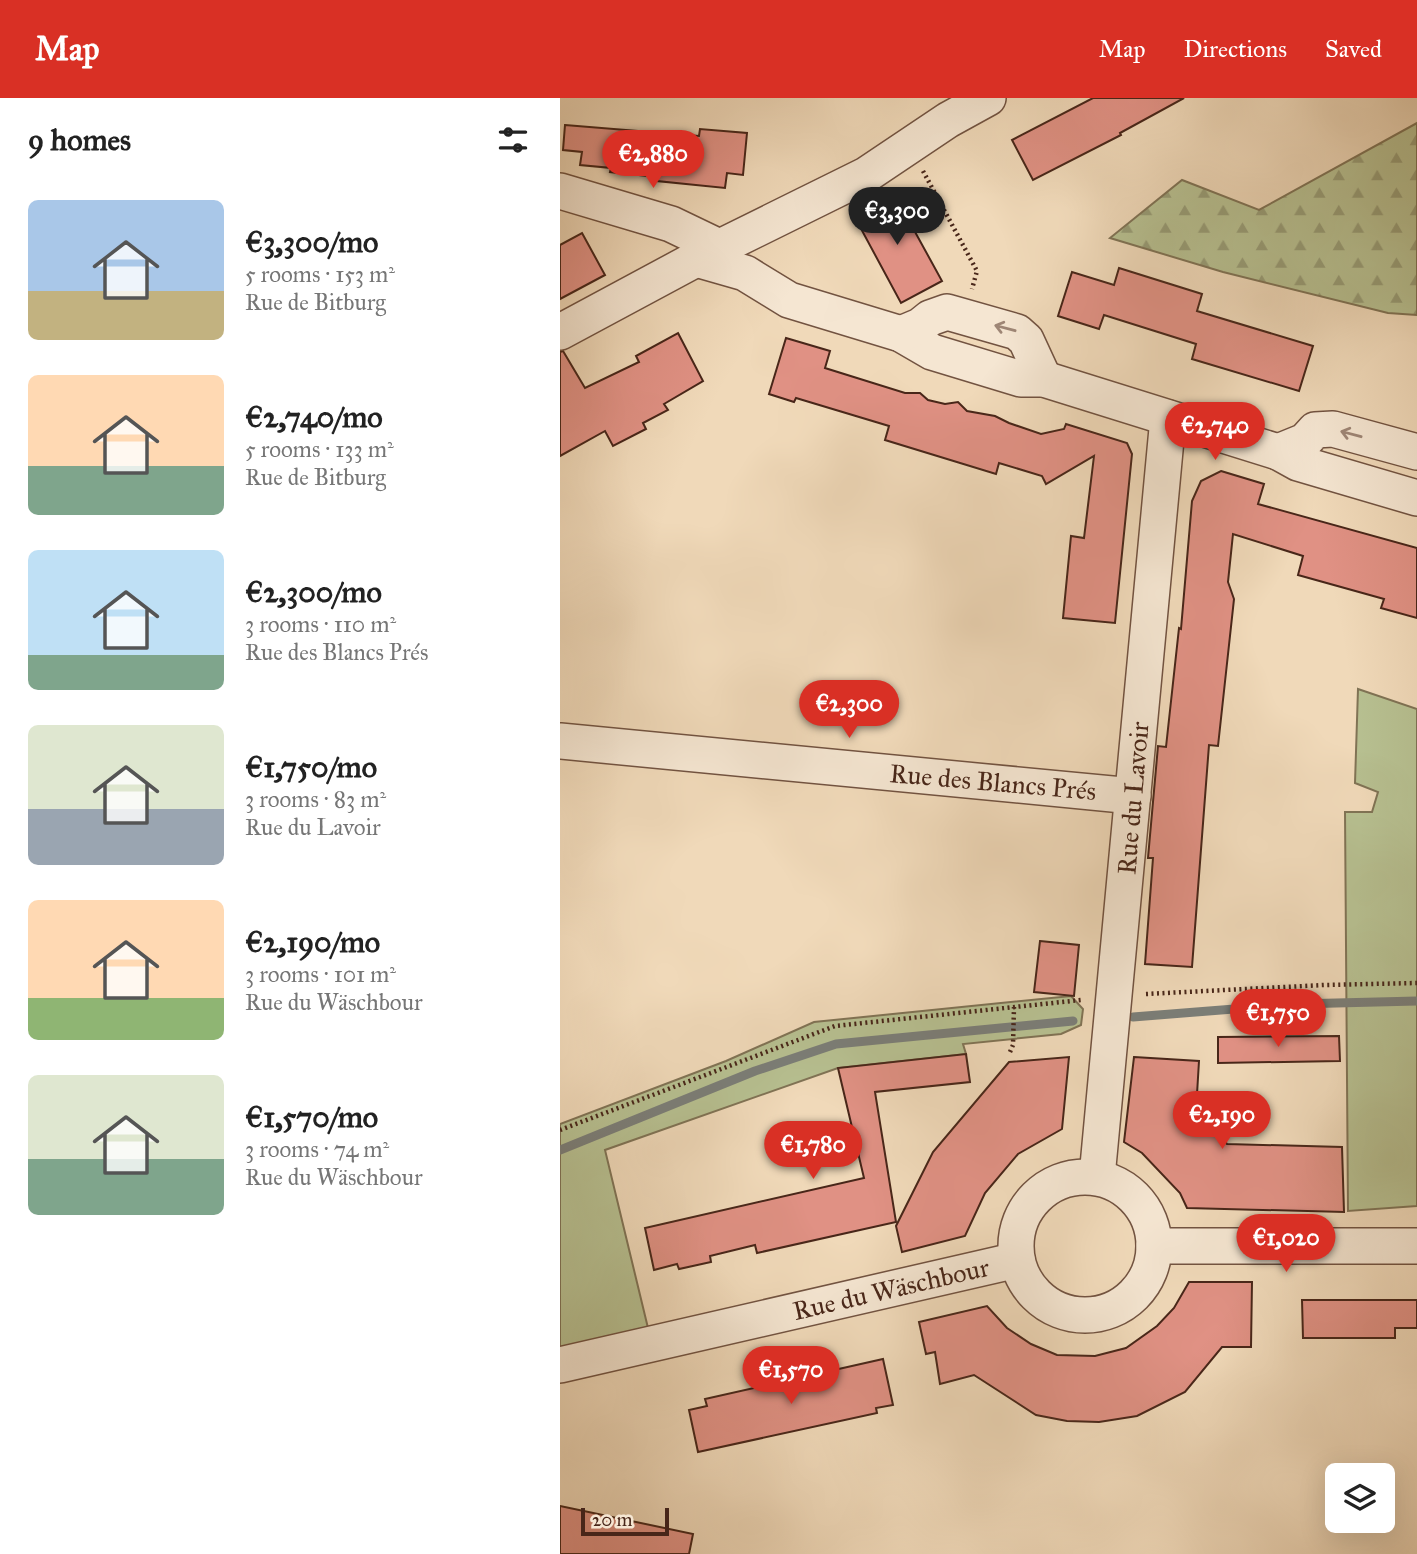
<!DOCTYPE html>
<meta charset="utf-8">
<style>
:root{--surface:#fff;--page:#f2f2f2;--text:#222;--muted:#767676;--accent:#d93025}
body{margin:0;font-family:"IM FELL Great Primer",serif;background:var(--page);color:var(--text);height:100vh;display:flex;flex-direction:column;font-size:26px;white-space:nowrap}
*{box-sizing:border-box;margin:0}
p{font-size:23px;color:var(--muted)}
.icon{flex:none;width:38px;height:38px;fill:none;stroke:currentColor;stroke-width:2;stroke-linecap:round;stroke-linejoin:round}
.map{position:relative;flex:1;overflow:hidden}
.drawer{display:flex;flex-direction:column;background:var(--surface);width:560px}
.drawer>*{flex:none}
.controls{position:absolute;left:765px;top:1365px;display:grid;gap:14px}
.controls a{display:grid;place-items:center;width:70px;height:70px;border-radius:10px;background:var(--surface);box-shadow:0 7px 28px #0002;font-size:35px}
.scale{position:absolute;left:21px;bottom:18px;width:88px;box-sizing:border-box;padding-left:7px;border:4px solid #482619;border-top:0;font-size:19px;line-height:24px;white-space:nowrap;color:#482619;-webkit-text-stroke:5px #f5e6d2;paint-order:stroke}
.price{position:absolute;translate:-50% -60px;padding:0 16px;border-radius:24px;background:var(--accent);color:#fff;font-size:23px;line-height:46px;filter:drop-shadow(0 2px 4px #0008)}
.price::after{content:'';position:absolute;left:50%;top:42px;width:21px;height:16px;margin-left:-10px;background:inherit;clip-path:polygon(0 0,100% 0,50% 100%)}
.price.selected{background:#222;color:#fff}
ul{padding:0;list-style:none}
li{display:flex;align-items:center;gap:21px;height:175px;padding:0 28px}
li span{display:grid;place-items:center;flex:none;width:196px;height:140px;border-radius:10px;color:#555}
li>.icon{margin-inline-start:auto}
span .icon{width:84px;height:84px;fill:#fffc;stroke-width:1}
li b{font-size:30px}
h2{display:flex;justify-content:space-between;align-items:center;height:84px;padding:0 28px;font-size:30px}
header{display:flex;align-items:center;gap:42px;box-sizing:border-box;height:98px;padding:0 35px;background:var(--accent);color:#fff}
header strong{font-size:33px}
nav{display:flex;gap:38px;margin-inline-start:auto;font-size:24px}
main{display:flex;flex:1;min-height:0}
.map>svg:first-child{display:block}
</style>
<header>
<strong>Map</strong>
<nav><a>Map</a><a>Directions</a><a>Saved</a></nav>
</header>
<main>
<section class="drawer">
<h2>9 homes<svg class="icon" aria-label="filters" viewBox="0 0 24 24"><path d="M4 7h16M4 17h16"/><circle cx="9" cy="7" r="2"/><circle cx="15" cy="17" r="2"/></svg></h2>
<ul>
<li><span style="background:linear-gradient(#a9c7e8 65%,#c2b280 0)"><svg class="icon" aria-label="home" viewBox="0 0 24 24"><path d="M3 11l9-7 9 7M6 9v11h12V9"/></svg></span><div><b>€3,300/mo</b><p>5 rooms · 153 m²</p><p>Rue de Bitburg</p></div></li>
<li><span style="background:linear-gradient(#ffd9b3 65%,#7fa58c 0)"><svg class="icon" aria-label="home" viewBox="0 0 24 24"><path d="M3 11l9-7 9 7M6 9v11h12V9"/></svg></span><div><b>€2,740/mo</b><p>5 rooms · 133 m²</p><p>Rue de Bitburg</p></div></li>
<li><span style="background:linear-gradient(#bfe0f5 75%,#7fa58c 0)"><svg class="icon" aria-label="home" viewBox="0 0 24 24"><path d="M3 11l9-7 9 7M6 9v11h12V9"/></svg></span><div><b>€2,300/mo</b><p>3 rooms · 110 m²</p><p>Rue des Blancs Prés</p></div></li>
<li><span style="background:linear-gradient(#dfe7d0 60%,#9aa5b1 0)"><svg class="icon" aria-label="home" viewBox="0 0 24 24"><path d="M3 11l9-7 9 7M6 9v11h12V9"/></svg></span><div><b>€1,750/mo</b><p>3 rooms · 83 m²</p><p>Rue du Lavoir</p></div></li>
<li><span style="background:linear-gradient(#ffd9b3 70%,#8fb573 0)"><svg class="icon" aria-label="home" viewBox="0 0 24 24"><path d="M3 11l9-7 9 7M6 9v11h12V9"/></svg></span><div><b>€2,190/mo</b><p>3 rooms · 101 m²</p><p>Rue du Wäschbour</p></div></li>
<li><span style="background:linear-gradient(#dfe7d0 60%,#7fa58c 0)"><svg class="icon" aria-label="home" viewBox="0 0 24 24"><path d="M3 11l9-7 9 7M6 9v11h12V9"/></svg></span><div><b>€1,570/mo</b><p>3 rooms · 74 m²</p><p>Rue du Wäschbour</p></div></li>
</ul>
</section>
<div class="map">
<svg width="857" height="1456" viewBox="0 0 857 1456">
<defs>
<pattern id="forest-firs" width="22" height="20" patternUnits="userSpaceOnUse" patternTransform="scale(1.75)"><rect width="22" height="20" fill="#b7c091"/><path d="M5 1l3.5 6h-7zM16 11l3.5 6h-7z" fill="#979c76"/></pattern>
</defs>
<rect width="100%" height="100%" fill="#f0d9b9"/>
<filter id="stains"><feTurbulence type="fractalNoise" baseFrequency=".00286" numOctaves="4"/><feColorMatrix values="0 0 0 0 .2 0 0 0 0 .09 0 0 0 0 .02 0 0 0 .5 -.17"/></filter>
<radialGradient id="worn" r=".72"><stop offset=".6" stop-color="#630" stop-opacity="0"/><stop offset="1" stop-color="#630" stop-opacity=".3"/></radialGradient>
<g fill="#b7c091" stroke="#807355" stroke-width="2">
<path d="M798 591 857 611V1108L788 1113 785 714H812L818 694 795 685Z"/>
<path d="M511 898 523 911 521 927 501 936 403 946 406 956 278 970 45 1052 88 1230 0 1252V1026L166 963 254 924Z"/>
</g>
<path fill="url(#forest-firs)" stroke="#807355" stroke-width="2" d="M857 25V217L828 215 663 174 550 140 622 82 699 112Z"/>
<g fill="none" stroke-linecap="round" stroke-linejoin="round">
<g stroke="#7b7e78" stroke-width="9">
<path d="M573 919 736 906 857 903"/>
<path d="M0 1052 195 973 276 946 513 923"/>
</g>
</g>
<g fill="#e09184" stroke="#482619" stroke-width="2">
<path d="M533 0H624L560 35 561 37 473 82 452 42Z"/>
<path d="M5 27 139 38 140 31 187 35 183 77 167 75 165 90 97 83 98 79 50 74 51 70 20 67 22 54 3 52Z"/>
<path d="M332 92 382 183 341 205 292 114Z"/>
<path d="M22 135 45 177 0 201V147Z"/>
<path d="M559 170 642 196 637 213 753 248 739 293 632 261 636 246 544 217 539 231 498 218 512 174 554 187Z"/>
<path d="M118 235 143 283 104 306 108 312 83 325 86 331 53 348 45 333 0 358V254L3 253 25 290 79 264 76 258Z"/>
<path d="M226 240 270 253 265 270 345 295H360L368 302 385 306 398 304 407 313 435 318 449 325 481 336 504 331 506 326 567 345 572 356 555 525 503 520 511 438 524 440 534 358 486 386 482 378 439 365 436 376 325 342 329 328 236 300 234 304 209 296Z"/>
<path d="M661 373 704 386 698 406 857 450V520L821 510 824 501 738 477 743 458 673 436 668 484 674 501 658 648 649 647 632 869 585 866 593 760H588L598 648 606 649 619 530 621 531 632 403 641 383Z"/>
<path d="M480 843 519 847 514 898 474 894Z"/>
<path d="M779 938 780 963 658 965V939Z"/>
<path d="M406 956 410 984 315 994 336 1124 197 1155 195 1147 150 1158 151 1164 119 1171 117 1166 94 1172 85 1130 304 1080 278 970Z"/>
<path d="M509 959 502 1031 458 1056 425 1095 405 1138 342 1154 336 1128 373 1054 449 964Z"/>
<path d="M574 959 639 963 636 1013 667 1046 782 1049 784 1114 627 1110 620 1095 582 1055 564 1044Z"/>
<path d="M629 1184H692L691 1249H662L625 1294 577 1318 539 1324 507 1323 476 1317 414 1277 380 1286 375 1254 366 1256 359 1224 427 1208 447 1230 471 1246 497 1257 535 1258 566 1250 597 1228 614 1210Z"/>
<path d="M742 1202H857V1230H835V1240H743Z"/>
<path d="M323 1261 333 1307 316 1310 317 1315 138 1354 129 1312 147 1308 145 1301Z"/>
<path d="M0 1408 133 1436 129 1456H0Z"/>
</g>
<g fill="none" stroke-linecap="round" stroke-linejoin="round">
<g stroke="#725341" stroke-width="38">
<g id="minor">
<path d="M0 93 111 126 161 150"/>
<path d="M136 161 185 175 229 202 341 236 372 254 461 281H484L718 354 738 365 857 400"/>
<path d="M0 234 136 161 306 77 388 22 428 0"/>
<path d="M341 236 360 228 370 220 387 214 457 234 466 242 484 281"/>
<path d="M718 354 745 343 755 332 773 331 857 354"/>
<path d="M0 643 573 698"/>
<circle cx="525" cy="1148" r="69"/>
<path d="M537 1079 608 320"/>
<path d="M594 1148H857"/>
<path d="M0 1267 457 1162"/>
</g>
</g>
<g stroke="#482619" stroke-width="4.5" stroke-dasharray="2 3.5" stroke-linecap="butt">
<path d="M363 73 417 173 412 191"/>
<path d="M586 896 764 887 857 885"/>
<path d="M450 954 453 947 454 909"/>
<path d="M0 1032 275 928 521 902"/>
</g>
<use href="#minor" stroke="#f5e6d2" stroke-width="35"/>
</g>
<defs><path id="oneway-shaft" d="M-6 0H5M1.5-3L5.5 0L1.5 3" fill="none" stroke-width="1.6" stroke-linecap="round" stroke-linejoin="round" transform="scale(1.75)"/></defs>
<g stroke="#9e8676">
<use href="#oneway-shaft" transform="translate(445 230) rotate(-165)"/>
<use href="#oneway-shaft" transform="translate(791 336) rotate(-165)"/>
</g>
<g text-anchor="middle" stroke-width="6" stroke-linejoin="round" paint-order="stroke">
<g font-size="26" fill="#482619" stroke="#f5e6d2">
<text transform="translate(433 684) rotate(5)" y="9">Rue des Blancs Prés</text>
<text transform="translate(573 700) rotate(-85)" y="9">Rue du Lavoir</text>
<text transform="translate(331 1191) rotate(-13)" y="9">Rue du Wäschbour</text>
</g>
</g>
<rect width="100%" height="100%" filter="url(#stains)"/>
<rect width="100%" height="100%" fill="url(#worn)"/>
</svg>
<div class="controls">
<a><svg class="icon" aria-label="layers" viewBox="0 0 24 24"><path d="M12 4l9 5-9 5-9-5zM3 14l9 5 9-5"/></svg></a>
</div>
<div class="scale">20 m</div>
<b class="price" style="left:93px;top:92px">€2,880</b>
<b class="price selected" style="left:337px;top:149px">€3,300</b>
<b class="price" style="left:655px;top:364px">€2,740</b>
<b class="price" style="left:289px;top:642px">€2,300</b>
<b class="price" style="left:718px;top:951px">€1,750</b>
<b class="price" style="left:662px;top:1053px">€2,190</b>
<b class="price" style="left:253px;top:1083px">€1,780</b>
<b class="price" style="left:726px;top:1176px">€1,020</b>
<b class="price" style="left:231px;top:1308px">€1,570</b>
</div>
</main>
